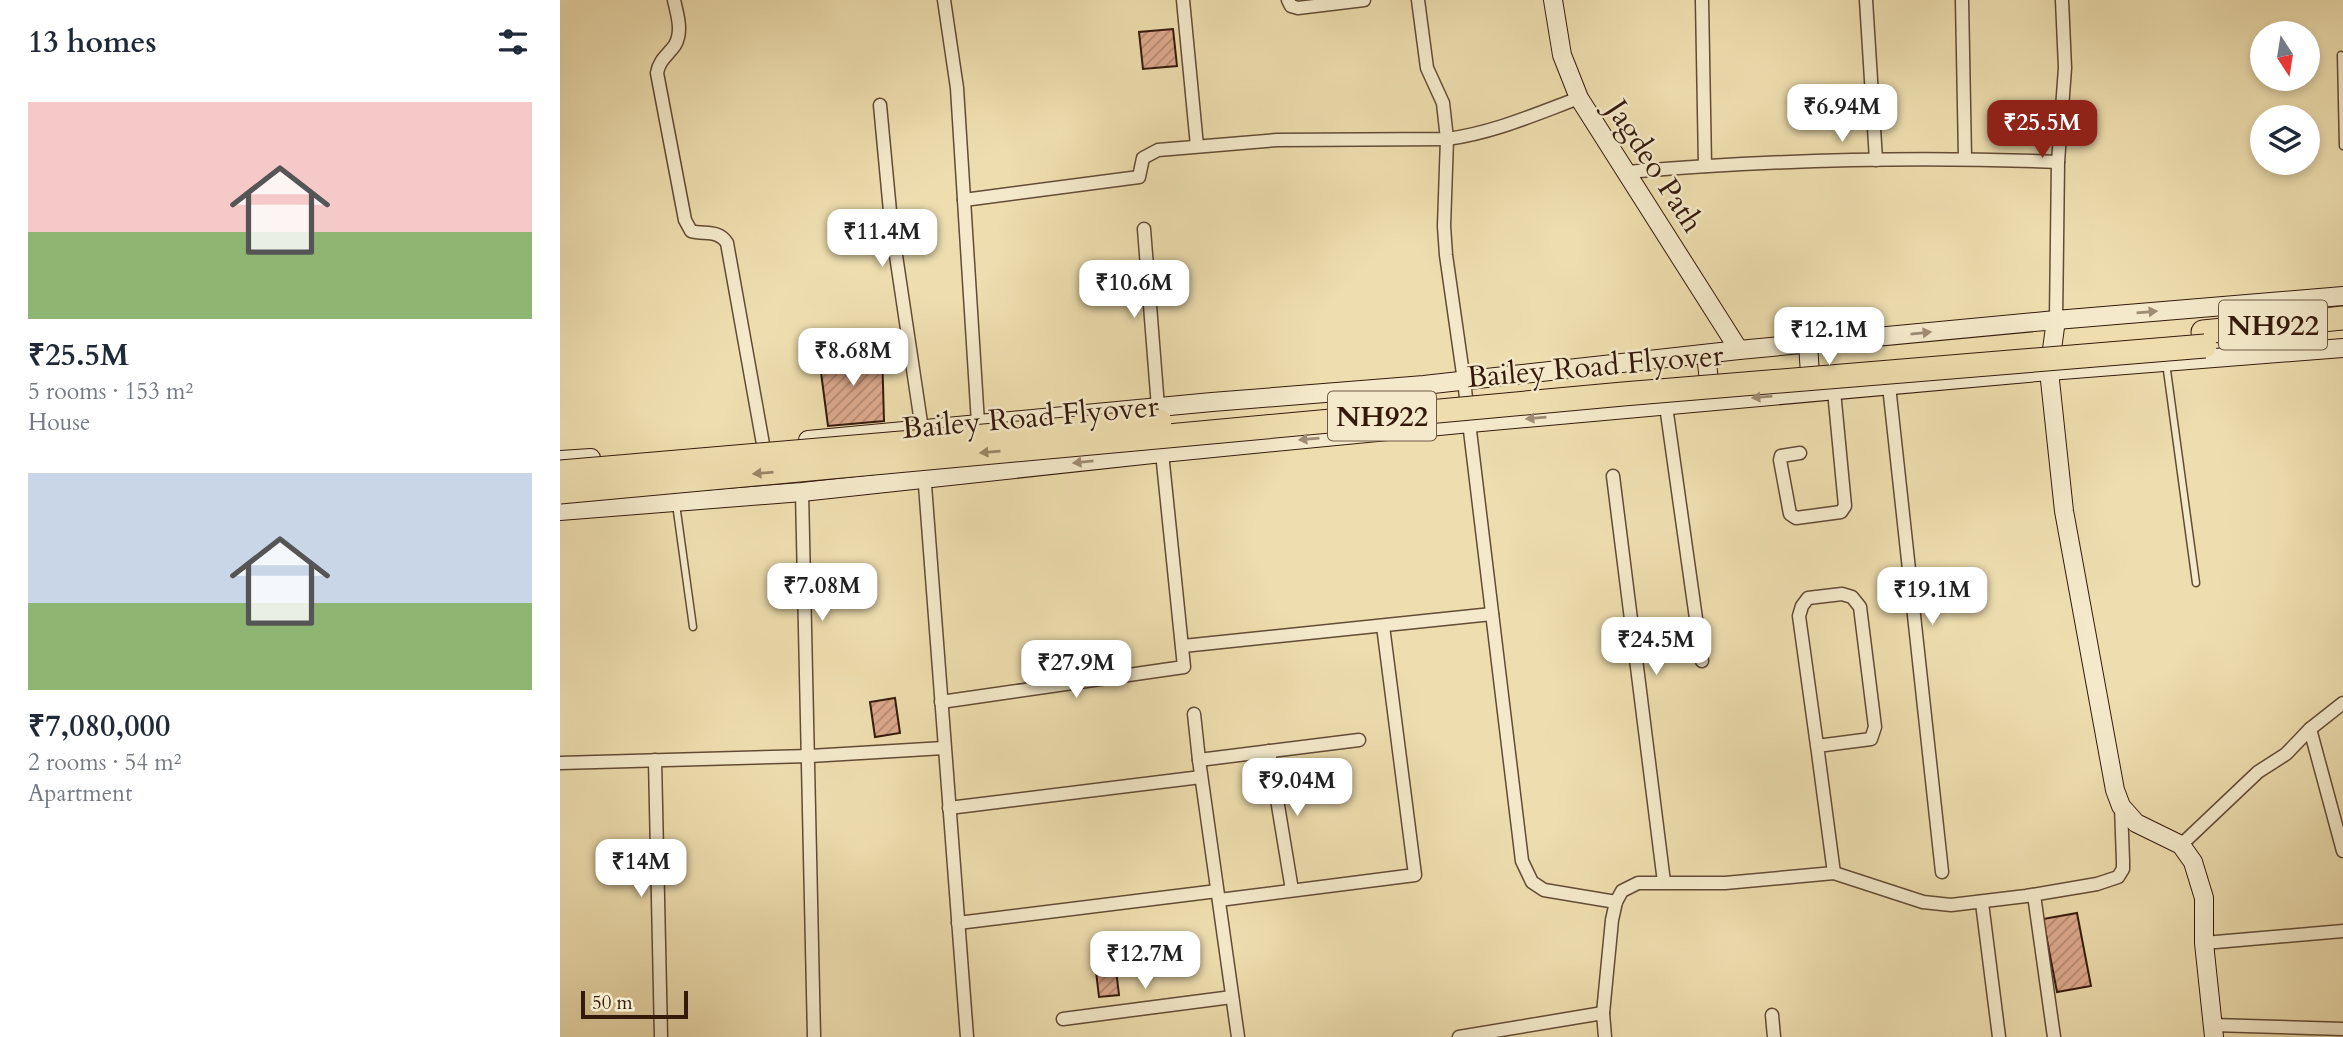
<!DOCTYPE html>
<meta charset="utf-8">
<style>
:root{--surface:#fff;--page:#f2f2f3;--text:#1f2937;--muted:#747a83;--accent:#8f2418}
body{margin:0;font-family:Cardo,serif;background:var(--page);color:var(--text);height:100vh;display:flex;flex-direction:column;font-size:26px;white-space:nowrap}
*{box-sizing:border-box;margin:0}
p{font-size:23px;color:var(--muted)}
.icon{flex:none;width:38px;height:38px;fill:none;stroke:currentColor;stroke-width:2;stroke-linecap:round;stroke-linejoin:round}
.map{position:relative;flex:1;overflow:hidden}
.details{display:flex;flex-direction:column;background:var(--surface);width:560px}
.details>*{flex:none}
.needle{width:46px;rotate:168deg}
.fabs{position:absolute;left:1690px;top:21px;display:grid;gap:14px}
.fabs a{display:grid;place-items:center;width:70px;height:70px;border-radius:50%;background:var(--surface);box-shadow:0 4px 10px #0003;font-size:35px}
.scale{position:absolute;left:21px;bottom:18px;width:107px;box-sizing:border-box;padding-left:7px;border:4px solid #351a0c;border-top:0;font-size:19px;line-height:24px;white-space:nowrap;color:#351a0c;-webkit-text-stroke:5px #f4eacb;paint-order:stroke}
.price{position:absolute;translate:-50% -60px;padding:0 16px;border-radius:14px;background:#fff;color:#222;font-size:23px;line-height:46px;filter:drop-shadow(0 2px 4px #0008)}
.price::after{content:'';position:absolute;left:50%;top:42px;width:21px;height:16px;margin-left:-10px;background:inherit;clip-path:polygon(0 0,100% 0,50% 100%)}
.price.active{background:var(--accent);color:#fff}
ul{padding:0;list-style:none}
li{display:grid;align-content:center;gap:14px;height:371px;padding:0 28px}
li span{display:grid;place-items:center;height:217px;border-radius:0px;color:#555}
li>.icon{margin-inline-start:auto}
span .icon{width:126px;height:126px;fill:#fffc;stroke-width:1}
li b{font-size:30px}
h2{display:flex;justify-content:space-between;align-items:center;height:84px;padding:0 28px;font-size:30px}
main{display:flex;flex:1;min-height:0}
.map>svg:first-child{display:block}
</style>
<main>
<section class="details">
<h2>13 homes<svg class="icon" aria-label="filters" viewBox="0 0 24 24"><path d="M4 7h16M4 17h16"/><circle cx="9" cy="7" r="2"/><circle cx="15" cy="17" r="2"/></svg></h2>
<ul>
<li><span style="background:linear-gradient(#f6c9c9 60%,#8fb573 0)"><svg class="icon" aria-label="home" viewBox="0 0 24 24"><path d="M3 11l9-7 9 7M6 9v11h12V9"/></svg></span><div><b>₹25.5M</b><p>5 rooms · 153 m²</p><p>House</p></div></li>
<li><span style="background:linear-gradient(#c9d6e8 60%,#8fb573 0)"><svg class="icon" aria-label="home" viewBox="0 0 24 24"><path d="M3 11l9-7 9 7M6 9v11h12V9"/></svg></span><div><b>₹7,080,000</b><p>2 rooms · 54 m²</p><p>Apartment</p></div></li>
</ul>
</section>
<div class="map">
<svg width="1783" height="1037" viewBox="0 0 1783 1037">
<defs>
<pattern id="building-hatch" width="6" height="6" patternUnits="userSpaceOnUse" patternTransform="scale(1.75)"><rect width="6" height="6" fill="#deaa8e"/><path d="M-1 1l2-2M0 6l6-6M5 7l2-2" fill="none" stroke="#b58a72"/></pattern>
</defs>
<rect width="100%" height="100%" fill="#eedeaf"/>
<filter id="stains"><feTurbulence type="fractalNoise" baseFrequency=".00286" numOctaves="4"/><feColorMatrix values="0 0 0 0 .2 0 0 0 0 .09 0 0 0 0 .02 0 0 0 .5 -.17"/></filter>
<radialGradient id="worn" r=".72"><stop offset=".6" stop-color="#630" stop-opacity="0"/><stop offset="1" stop-color="#630" stop-opacity=".3"/></radialGradient>
<g fill="url(#building-hatch)" stroke="#351a0c" stroke-width="2">
<path d="M613 29 617 66 583 69 579 32Z"/>
<path d="M322 349 324 421 268 426 259 357Z"/>
<path d="M335 698 340 733 315 737 310 702Z"/>
<path d="M1517 913 1531 986 1497 992 1483 919Z"/>
<path d="M555 961 559 995 539 997 535 963Z"/>
</g>
<g fill="none" stroke-linecap="round" stroke-linejoin="round">
<g stroke="#634b35" stroke-width="9">
<g id="lane">
<path d="M1781 55 1783 146"/>
<path d="M1606 363 1636 583"/>
<path d="M116 504 133 627"/>
</g>
</g>
<g stroke="#634b35" stroke-width="15">
<g id="street">
<path d="M114 0C117 14 123 31 115 45 108 55 99 60 97 73L125 220 131 231C144 235 158 229 167 243L203 444"/>
<path d="M384 0 397 88 418 423"/>
<path d="M623 0 637 146"/>
<path d="M728 0 731 6 738 8 804 0"/>
<path d="M858 0 867 68 883 103 887 139 884 226 886 255 904 381 962 861 972 882 984 890 1056 902"/>
<path d="M1142 0 1145 166"/>
<path d="M1306 0 1316 160"/>
<path d="M1402 0 1405 158"/>
<path d="M320 105 331 222 363 436"/>
<path d="M1067 172C1210 160 1355 156 1498 162"/>
<path d="M404 200 579 177 583 158 598 150 717 140 887 139C933 133 976 114 1019 98"/>
<path d="M584 229 598 407"/>
<path d="M1496 320 1498 162 1505 68 1502 0"/>
<path d="M1329 386 1382 872"/>
<path d="M1106 406 1142 661"/>
<path d="M1240 453 1221 456 1220 460 1230 514 1236 518 1281 512 1285 506 1274 391"/>
<path d="M364 472 407 1037"/>
<path d="M1053 476 1104 882"/>
<path d="M242 492 254 1037"/>
<path d="M623 646 932 614"/>
<path d="M381 702 624 667 602 453"/>
<path d="M634 714 639 760 678 1037"/>
<path d="M1750 729 1783 851"/>
<path d="M1257 746 1311 739 1315 727 1300 607 1292 597 1282 594 1248 598 1242 606 1239 616C1251 702 1263 787 1274 873"/>
<path d="M709 751 732 890"/>
<path d="M95 760 101 1037"/>
<path d="M639 760 799 740"/>
<path d="M0 763 250 756 384 748"/>
<path d="M389 808 641 777"/>
<path d="M1621 845 1698 772 1726 754 1750 729 1783 703"/>
<path d="M1474 895 1494 1037"/>
<path d="M659 900 855 875 823 626"/>
<path d="M1422 903 1439 1037"/>
<path d="M398 923 657 891"/>
<path d="M1644 943 1783 931"/>
<path d="M1212 1015 1214 1037"/>
<path d="M503 1019 672 997"/>
<path d="M1653 1025 1783 1029"/>
<path d="M899 1037 1043 1013"/>
<path d="M1045 1037 1043 1013 1052 920 1056 902 1062 891 1078 883H1165L1274 873 1363 902 1391 905 1466 896 1537 884 1558 877 1563 869V861L1561 806"/>
</g>
</g>
<g stroke="#351a0c" stroke-width="20">
<g id="secondary">
<path d="M993 0 1002 55 1019 98 1179 350"/>
<path d="M1496 320 1489 371 1504 511 1555 790 1561 806 1576 823 1621 845 1633 862 1644 898V943L1654 1037"/>
<path d="M1248 344 1251 389"/>
<path d="M1146 354 1151 399"/>
<path d="M248 440 652 402 864 385 1179 350 1496 320 1783 296"/>
<path d="M0 460 31 458"/>
<path d="M0 511 242 492 602 453 910 423 1489 371 1783 348"/>
</g>
</g>
<g stroke="#351a0c" stroke-width="25">
<path id="highway" d="M1643 332 1783 318"/>
</g>
<use href="#lane" stroke="#f4eacb" stroke-width="6"/>
<use href="#street" stroke="#f4eacb" stroke-width="12"/>
<use href="#secondary" stroke="#f4eacb" stroke-width="18"/>
<use href="#highway" stroke="#eedeaf" stroke-width="23"/>
<g stroke="#351a0c" stroke-width="25" stroke-linecap="butt">
<g id="highway-bridge">
<path d="M0 472 600 421"/>
<path d="M0 492 1063 394 1645 346"/>
</g>
</g>
<use href="#highway-bridge" stroke="#eedeaf" stroke-width="23"/>
</g>
<defs><path id="oneway-solid" d="M-6-.8H1V-3.2L6.5 0L1 3.2V.8H-6Z" transform="scale(1.75)"/></defs>
<g fill="#9e8c75">
<use href="#oneway-solid" transform="translate(1587 312) rotate(-5)"/>
<use href="#oneway-solid" transform="translate(1361 333) rotate(-6)"/>
<use href="#oneway-solid" transform="translate(1202 397) rotate(175)"/>
<use href="#oneway-solid" transform="translate(976 418) rotate(175)"/>
<use href="#oneway-solid" transform="translate(749 439) rotate(175)"/>
<use href="#oneway-solid" transform="translate(523 462) rotate(174)"/>
</g>
<g fill="#9b8666">
<use href="#oneway-solid" transform="translate(430 452) rotate(175)"/>
<use href="#oneway-solid" transform="translate(203 473) rotate(175)"/>
</g>
<g text-anchor="middle" stroke-width="5" stroke-linejoin="round" paint-order="stroke">
<g fill="#f4eacb" stroke="#6e5845" stroke-width="2">
<rect x="1659" y="300.5" width="108" height="49" rx="5"/>
<rect x="768" y="391.5" width="108" height="49" rx="5"/>
</g>
<g font-size="28" font-weight="bold" fill="#351a0c">
<text x="1713" y="335">NH922</text>
<text x="822" y="426">NH922</text>
</g>
<g font-size="30" fill="#351a0c" stroke="#f4eacb">
<text transform="translate(1095 166) rotate(57)" y="10">Jagdeo Path</text>
<text transform="translate(1035 366) rotate(-5)" y="10">Bailey Road Flyover</text>
<text transform="translate(470 417) rotate(-5)" y="10">Bailey Road Flyover</text>
</g>
</g>
<rect width="100%" height="100%" filter="url(#stains)"/>
<rect width="100%" height="100%" fill="url(#worn)"/>
</svg>
<div class="fabs">
<a><svg class="needle" viewBox="-14 -14 28 28"><path d="M0-13l5 13h-10z" fill="#e53935"/><path d="M0 13l5-13h-10z" fill="#747a83"/></svg></a>
<a><svg class="icon" aria-label="layers" viewBox="0 0 24 24"><path d="M12 4l9 5-9 5-9-5zM3 14l9 5 9-5"/></svg></a>
</div>
<div class="scale">50 m</div>
<b class="price" style="left:1282px;top:144px">₹6.94M</b>
<b class="price active" style="left:1482px;top:160px">₹25.5M</b>
<b class="price" style="left:322px;top:269px">₹11.4M</b>
<b class="price" style="left:574px;top:320px">₹10.6M</b>
<b class="price" style="left:1269px;top:367px">₹12.1M</b>
<b class="price" style="left:293px;top:388px">₹8.68M</b>
<b class="price" style="left:262px;top:623px">₹7.08M</b>
<b class="price" style="left:1372px;top:627px">₹19.1M</b>
<b class="price" style="left:1096px;top:677px">₹24.5M</b>
<b class="price" style="left:516px;top:700px">₹27.9M</b>
<b class="price" style="left:737px;top:818px">₹9.04M</b>
<b class="price" style="left:81px;top:899px">₹14M</b>
<b class="price" style="left:585px;top:991px">₹12.7M</b>
</div>
</main>
